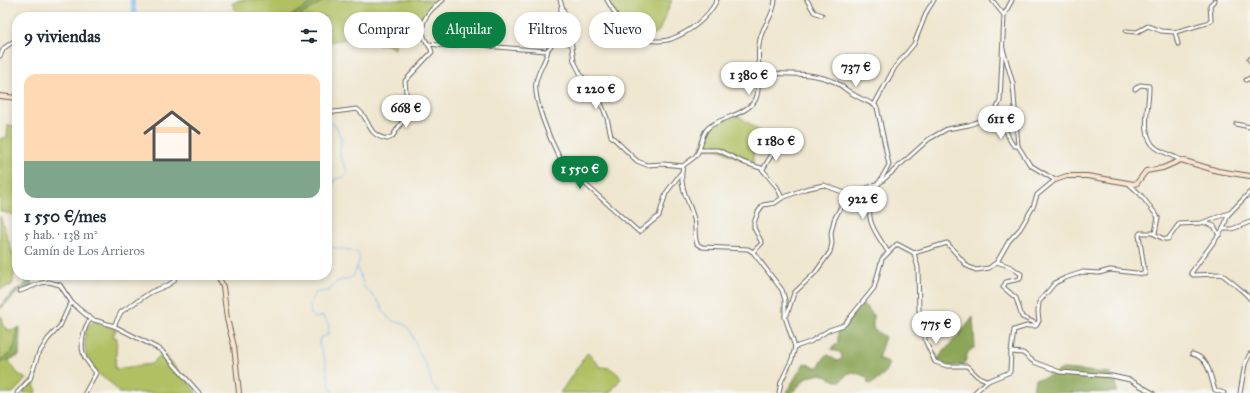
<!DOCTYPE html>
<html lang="es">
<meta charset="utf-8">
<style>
:root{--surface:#fff;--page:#f6f6f7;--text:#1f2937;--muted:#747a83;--line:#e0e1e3;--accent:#0b8043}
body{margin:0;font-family:"IM FELL Great Primer",serif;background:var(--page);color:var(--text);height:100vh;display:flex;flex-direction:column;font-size:15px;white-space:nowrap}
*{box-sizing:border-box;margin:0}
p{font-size:13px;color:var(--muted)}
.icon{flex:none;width:22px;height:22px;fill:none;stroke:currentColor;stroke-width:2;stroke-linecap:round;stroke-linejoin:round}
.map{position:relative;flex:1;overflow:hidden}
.panel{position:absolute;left:12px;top:12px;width:320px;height:268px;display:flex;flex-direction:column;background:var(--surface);border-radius:16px;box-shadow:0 2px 6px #0003}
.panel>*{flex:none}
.hud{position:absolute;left:344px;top:12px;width:380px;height:36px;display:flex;gap:8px}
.price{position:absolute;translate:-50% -34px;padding:0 9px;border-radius:14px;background:#fff;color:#222;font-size:13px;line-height:26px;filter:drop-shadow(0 1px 2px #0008)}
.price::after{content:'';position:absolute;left:50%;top:24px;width:12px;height:9px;margin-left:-6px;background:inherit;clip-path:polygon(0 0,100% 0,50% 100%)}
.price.on{background:var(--accent);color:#fff}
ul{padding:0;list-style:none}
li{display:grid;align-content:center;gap:8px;height:212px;padding:0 12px}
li+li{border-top:1px solid var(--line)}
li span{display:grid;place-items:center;height:124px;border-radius:12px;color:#555}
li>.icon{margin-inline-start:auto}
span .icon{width:72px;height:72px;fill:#fffc;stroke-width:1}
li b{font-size:17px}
h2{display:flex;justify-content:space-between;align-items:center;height:48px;padding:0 12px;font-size:17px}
.pill{padding:0 14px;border-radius:18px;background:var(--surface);box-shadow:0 2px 6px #0003;font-size:14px;line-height:36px}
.pill.on{background:var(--accent);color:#fff}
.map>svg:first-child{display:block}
</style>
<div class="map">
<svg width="1250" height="393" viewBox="0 0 1250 393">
<rect width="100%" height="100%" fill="#f6f6f2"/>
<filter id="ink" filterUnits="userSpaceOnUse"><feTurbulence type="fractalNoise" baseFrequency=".025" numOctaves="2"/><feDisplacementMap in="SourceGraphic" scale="8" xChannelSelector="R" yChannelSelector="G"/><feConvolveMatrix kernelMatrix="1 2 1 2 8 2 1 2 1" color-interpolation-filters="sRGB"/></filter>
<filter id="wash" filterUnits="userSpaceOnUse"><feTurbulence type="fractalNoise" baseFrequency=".012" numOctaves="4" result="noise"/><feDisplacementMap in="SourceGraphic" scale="16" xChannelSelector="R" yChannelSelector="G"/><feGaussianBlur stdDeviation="0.9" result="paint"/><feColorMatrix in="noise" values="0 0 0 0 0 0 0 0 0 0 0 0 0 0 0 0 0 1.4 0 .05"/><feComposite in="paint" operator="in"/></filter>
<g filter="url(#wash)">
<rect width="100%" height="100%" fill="#efe6cf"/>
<g fill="#b0c062" stroke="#666e3f">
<path d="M239 0H441L432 6 416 25 401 28 395 31V49L388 45 373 43 356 44 346 39 327 42V17H240L232 4Z"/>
<path d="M607 0H672L659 31 645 41 626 34Z"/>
<path d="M739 116 765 135 753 153V164L717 149 701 148C707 122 718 125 739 116Z"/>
<path d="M8 125 17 126V216L0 211V139L7 137Z"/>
<path d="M0 216 14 257H17L12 285 0 289Z"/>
<path d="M0 315 3 318 2 325 9 330H14L17 328C17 345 16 351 0 360Z"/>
<path d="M94 322 116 330 113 336 117 338 115 369 151 364 163 353 197 393H119C115 385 108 381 101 376 83 361 84 347 86 327Z"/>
<path d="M588 352 600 367C610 367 615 370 621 378L610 393H560Z"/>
<path d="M8 359 17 373 26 379 13 393H0V363Z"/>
<path d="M31 380 34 382 36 393H20Z"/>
</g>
<g fill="#8ca658" stroke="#54613a">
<path d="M317 0H325L299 16 306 17 290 16Z"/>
<path d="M27 275H33L31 282 33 287 21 289 0 309V306L17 289 23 287 26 283Z"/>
<path d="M863 304 873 314V329L885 337 878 358 889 363C885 374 879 382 868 384L867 378 860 374 848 373 841 381H836L821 374 807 377 792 393H786L804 363 817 368 827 354 837 361 842 359 841 353 831 349 838 342V330Z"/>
<path d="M973 317 975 347 968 352 964 365 951 366 935 362C946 348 961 334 973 317Z"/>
<path d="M20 327 19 356 0 363V360C15 353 16 344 17 328Z"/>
<path d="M1063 369 1109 373 1116 381 1117 392 1038 393 1033 391 1035 379 1044 378Z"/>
</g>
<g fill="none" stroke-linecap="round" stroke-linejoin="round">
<g stroke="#7fbdf3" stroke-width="1">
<path d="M327 120 336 126 341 137 340 157 348 172 344 177 335 179 330 196 332 211 327 215"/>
<path d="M327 247 357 251 360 259 353 277 336 282 329 291 316 292C311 299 309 306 311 315L316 318 323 316 329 325 328 335 320 338 319 345 325 360 330 387 333 393"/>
<path d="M357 267 365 288 378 301 387 317 393 321 404 324 410 330 421 357 427 366 432 384 440 393"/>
<path d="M0 308 16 291 25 287 27 283V275"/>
</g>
<path stroke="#7fbdf3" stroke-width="4.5" d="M132 0 135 17"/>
</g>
</g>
<g filter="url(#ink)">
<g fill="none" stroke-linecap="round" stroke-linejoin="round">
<g stroke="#66635b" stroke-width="5">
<g id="street">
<path d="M560 0 569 26 574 61 581 75 598 96 607 118 611 136 637 161 647 165 663 164 683 166"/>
<path d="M607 0 629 37C638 40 662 43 671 39 690 32 708 18 717 0"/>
<path d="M807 0 814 12 822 15"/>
<path d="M992 0 1004 15"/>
<path d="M1126 31 1137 32 1148 26 1161 31 1175 32 1207 23 1211 20 1210 5 1215 0"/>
<path d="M1175 32 1178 44"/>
<path d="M552 43 560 42 571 44"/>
<path d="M429 44 447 46 471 43 497 47 546 51C556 45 561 18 561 7"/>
<path d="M548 50C546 61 538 71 536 82 533 102 554 151 566 167L639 232 659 216 666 193 681 173"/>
<path d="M0 56 4 48 17 39"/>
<path d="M1249 59 1250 61"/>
<path d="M744 70C775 78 804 68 835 82 841 85 847 91 853 94 860 99 871 102 877 107L889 165C880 182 865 201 871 222 874 232 882 242 888 252"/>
<path d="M1246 80 1250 78"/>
<path d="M1135 89 1140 85 1149 86C1150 103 1139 136 1156 148 1164 153 1173 156 1181 160"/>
<path d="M874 105 895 67 914 44 927 11 934 0"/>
<path d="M997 108C1006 119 1004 136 1014 146H1018"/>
<path d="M327 113 357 109C371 118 365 135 387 139L392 137 408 113 405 81 432 52C431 47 427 44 425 39 417 22 430 9 443 0"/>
<path d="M1236 124 1250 127"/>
<path d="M699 150H718L745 163 761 168 777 187 782 198 805 189 824 185 850 195"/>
<path d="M683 166C678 187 689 200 694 219 696 227 694 236 697 244L702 247 748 249 753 252 782 290 785 300V317L795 347 792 359 781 382 779 393"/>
<path d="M683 166C687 162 694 159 697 154 702 146 701 136 707 129 716 118 740 118 754 102 762 92 757 59 759 45 761 24 773 21 775 0"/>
<path d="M763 169 777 146"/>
<path d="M1250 192 1228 215 1223 229 1191 273 1193 275 1221 274C1227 278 1247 294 1250 299"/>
<path d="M1205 223 1214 226 1219 235"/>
<path d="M1223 229H1232L1250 222"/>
<path d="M1154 234 1164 239H1168L1179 224 1201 223 1229 213"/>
<path d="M753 252 762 243 754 228V223L758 212 763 205 775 203 782 198"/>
<path d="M914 253 918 268 919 310 925 331V340L935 362 947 366H967L977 376 988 381 1010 372 1011 352"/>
<path d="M997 262 1011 267 1021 274 1020 279 1006 282 1003 287 1016 298 1022 317 1037 324 1036 326H1027L1014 330 1011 352 1023 353 1034 362 1060 372 1112 376 1130 380 1153 393"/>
<path d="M20 291 41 283 49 282 60 285 72 303 91 319 114 326 161 350 199 393"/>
<path d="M785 317 787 315 794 293 815 273 830 252 832 243 831 233 834 220 846 197 881 182 929 139 947 129 969 125 987 118 997 108 1000 101 1004 15 1012 0"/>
<path d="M1037 324 1039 321 1038 312 1039 302 1055 283 1065 278 1083 272 1099 273 1110 270 1145 274 1139 235 1140 233H1155L1158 217 1140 194 1130 185"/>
<path d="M114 326 121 312 151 292 168 285 174 281 175 275"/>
<path d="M795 347 810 342 829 330 844 325 874 288 882 259 897 244 914 253 947 243 967 266 976 270 989 268 997 262 1009 241 1020 229 1033 207 1037 195 1055 180 1030 165 1018 146 1013 84 1003 49"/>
<path d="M1192 354C1210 358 1210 377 1215 390L1224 393"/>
<path d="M17 393 30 379 38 355 48 339 60 326 69 306 72 303"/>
<path d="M85 393 96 373C92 368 88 363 85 358 79 347 83 327 91 319"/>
<path d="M974 393 988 381"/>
<path d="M1240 393 1245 364 1250 354"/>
</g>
</g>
<g stroke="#66635b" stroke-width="6">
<g id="secondary">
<path d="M0 96 17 98"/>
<path d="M1055 180 1067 176H1087L1134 184 1137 183 1146 171 1163 168 1181 160 1218 171 1250 176"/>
<path d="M218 275 223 287 227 319 234 346 239 393"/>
</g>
</g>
<use href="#street" stroke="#fff" stroke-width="3"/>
<use href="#secondary" stroke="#fce5cf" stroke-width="4"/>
</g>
</g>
</svg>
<b class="price" style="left:856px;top:88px">737 €</b>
<b class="price" style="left:749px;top:96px">1 380 €</b>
<b class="price" style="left:596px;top:110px">1 220 €</b>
<b class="price" style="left:406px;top:129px">668 €</b>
<b class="price" style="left:1001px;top:140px">611 €</b>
<b class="price" style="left:776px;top:162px">1 180 €</b>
<b class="price on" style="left:580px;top:190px">1 550 €</b>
<b class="price" style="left:863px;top:220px">922 €</b>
<b class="price" style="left:936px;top:345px">775 €</b>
<div class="hud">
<a class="pill">Comprar</a>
<a class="pill on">Alquilar</a>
<a class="pill">Filtros</a>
<a class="pill">Nuevo</a>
</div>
<section class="panel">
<h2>9 viviendas<svg class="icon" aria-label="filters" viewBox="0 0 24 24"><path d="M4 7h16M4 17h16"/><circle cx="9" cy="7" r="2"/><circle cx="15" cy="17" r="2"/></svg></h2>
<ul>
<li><span style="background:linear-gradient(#ffd9b3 70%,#7fa58c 0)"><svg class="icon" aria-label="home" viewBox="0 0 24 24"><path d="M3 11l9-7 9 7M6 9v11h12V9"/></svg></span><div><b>1 550 €/mes</b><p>5 hab. · 138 m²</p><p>Camín de Los Arrieros</p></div></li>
</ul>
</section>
</div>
